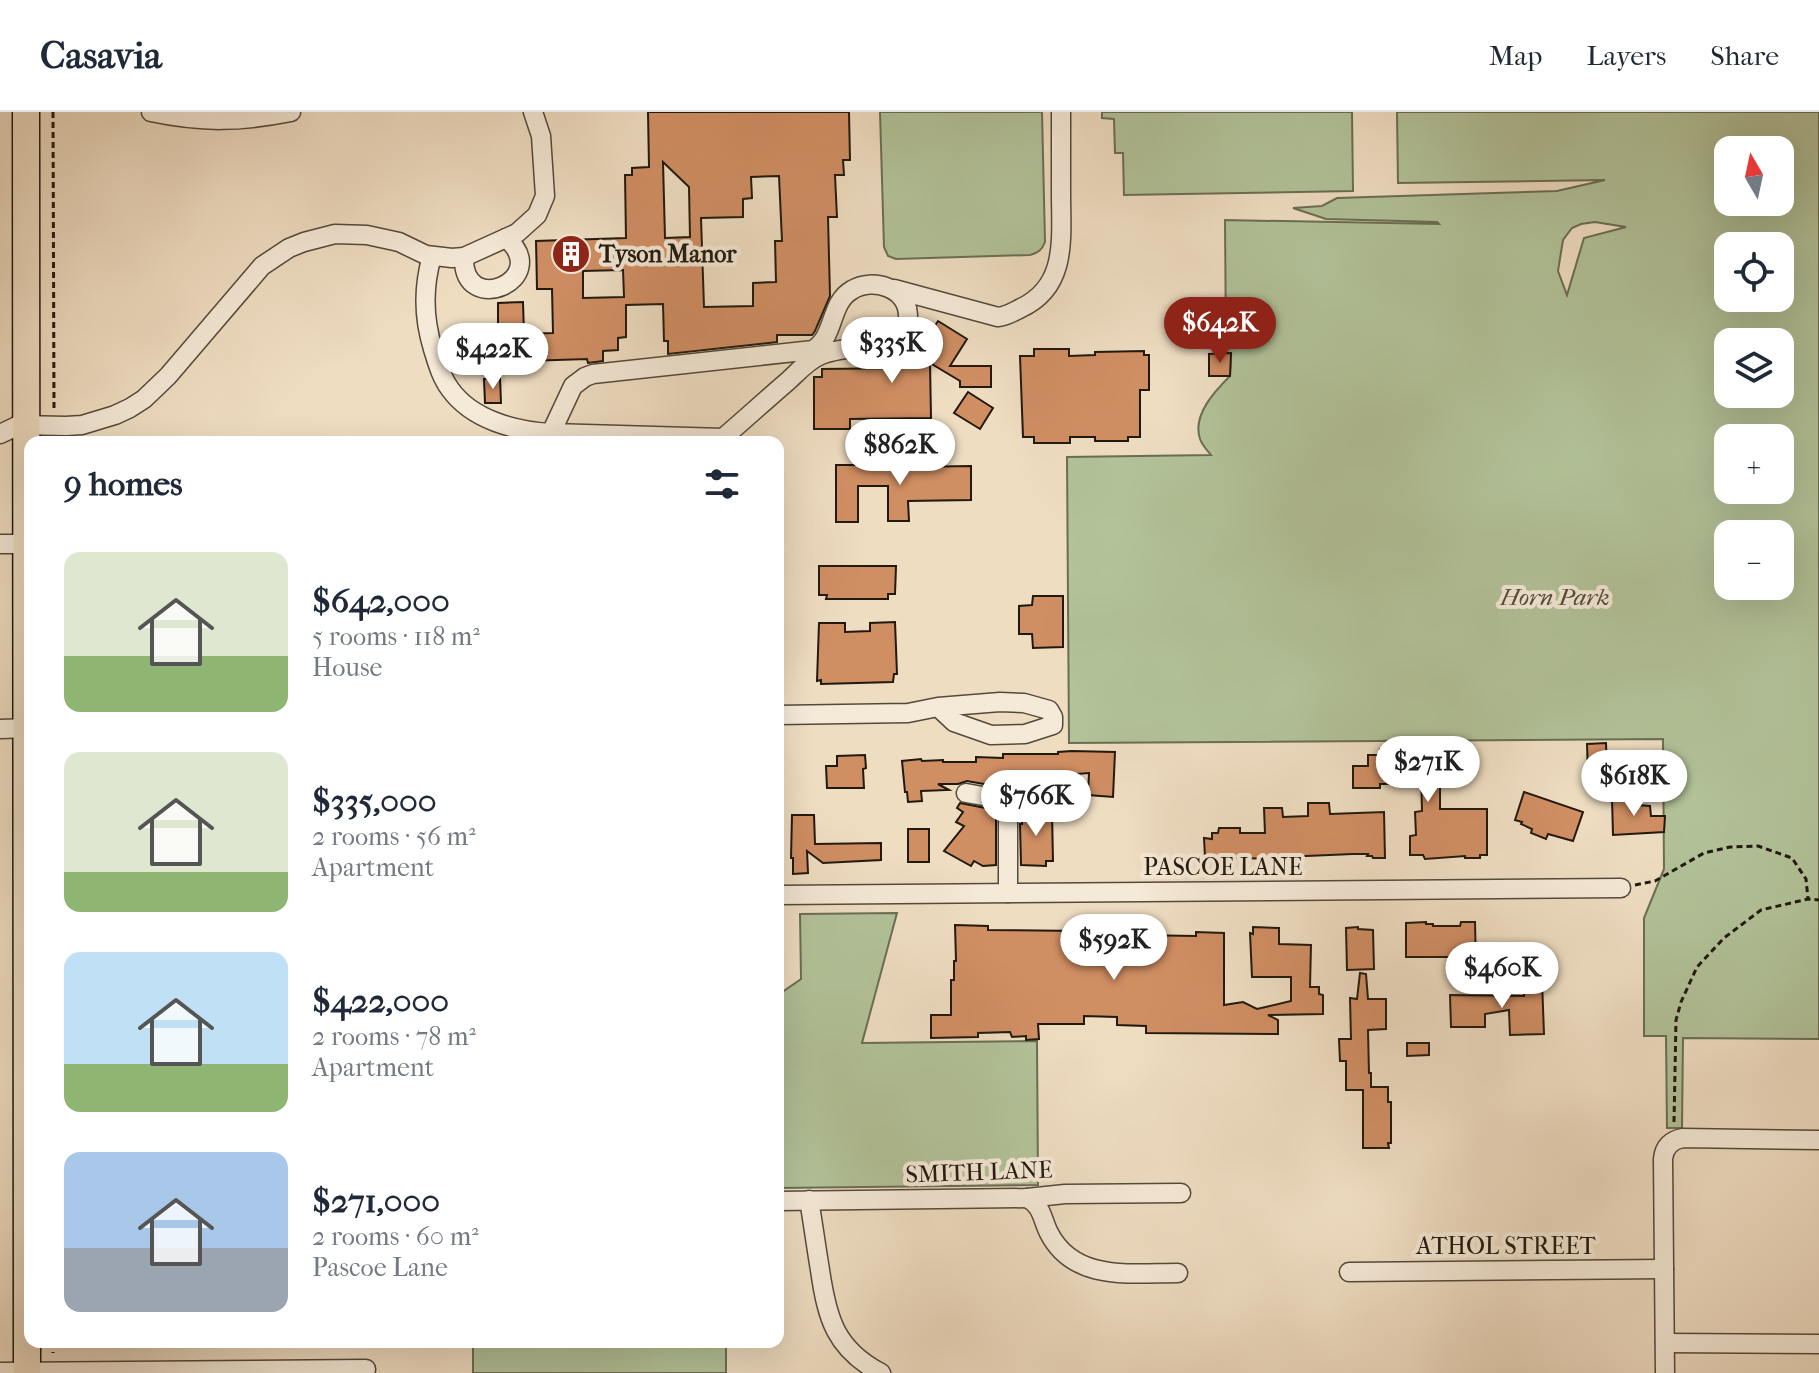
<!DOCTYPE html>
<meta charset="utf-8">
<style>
:root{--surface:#fff;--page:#f6f6f7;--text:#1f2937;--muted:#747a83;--line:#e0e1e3;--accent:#8f2418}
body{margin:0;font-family:"IM FELL French Canon",serif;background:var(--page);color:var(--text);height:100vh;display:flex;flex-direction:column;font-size:30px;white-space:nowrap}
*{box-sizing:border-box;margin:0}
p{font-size:26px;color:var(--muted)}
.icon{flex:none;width:44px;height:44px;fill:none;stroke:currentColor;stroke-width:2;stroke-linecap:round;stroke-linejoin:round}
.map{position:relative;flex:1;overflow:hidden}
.panel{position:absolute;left:24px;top:324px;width:760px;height:912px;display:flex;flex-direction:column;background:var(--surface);border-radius:16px;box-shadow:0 8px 32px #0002}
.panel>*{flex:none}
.needle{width:52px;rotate:351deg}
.fabs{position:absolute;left:1714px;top:24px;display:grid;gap:16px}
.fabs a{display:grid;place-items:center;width:80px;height:80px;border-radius:16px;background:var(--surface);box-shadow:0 8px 32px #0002;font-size:40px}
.price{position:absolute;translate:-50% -68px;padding:0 18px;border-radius:28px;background:#fff;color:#222;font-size:26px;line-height:52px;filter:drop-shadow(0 2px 4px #0008)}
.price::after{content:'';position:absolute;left:50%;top:48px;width:24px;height:18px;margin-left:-12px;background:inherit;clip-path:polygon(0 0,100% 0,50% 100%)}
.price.active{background:var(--accent);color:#fff}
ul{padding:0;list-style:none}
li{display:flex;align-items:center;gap:24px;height:200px;padding:0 40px}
li span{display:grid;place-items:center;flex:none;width:224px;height:160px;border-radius:16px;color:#555}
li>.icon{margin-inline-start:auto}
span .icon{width:96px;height:96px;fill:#fffc;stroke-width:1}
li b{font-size:34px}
h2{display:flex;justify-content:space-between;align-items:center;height:96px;padding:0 40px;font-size:34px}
header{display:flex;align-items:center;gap:48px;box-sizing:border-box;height:112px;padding:0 40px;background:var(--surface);border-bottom:2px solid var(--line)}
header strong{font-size:38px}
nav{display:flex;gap:44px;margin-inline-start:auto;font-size:28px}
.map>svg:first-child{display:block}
</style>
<header>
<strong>Casavia</strong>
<nav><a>Map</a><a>Layers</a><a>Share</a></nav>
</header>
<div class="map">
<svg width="1819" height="1261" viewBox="0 0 1819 1261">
<rect width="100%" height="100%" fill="#efddc2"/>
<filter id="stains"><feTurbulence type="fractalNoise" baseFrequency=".0025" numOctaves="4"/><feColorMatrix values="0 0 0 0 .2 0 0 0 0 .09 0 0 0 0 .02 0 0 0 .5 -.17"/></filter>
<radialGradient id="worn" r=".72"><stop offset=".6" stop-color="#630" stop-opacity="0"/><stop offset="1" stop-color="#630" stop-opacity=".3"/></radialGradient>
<g fill="#b2c299" stroke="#6a6e54" stroke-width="2" fill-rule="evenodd">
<path d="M880 0H1042L1045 130C1042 138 1038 141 1030 143L896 147 888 144 884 135Z"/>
<path d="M1102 0H1352L1353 79 1124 83 1123 41H1115L1114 7 1102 6Z"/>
<path d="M1397 0H1819V927L1683 926 1682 1016H1667L1666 924H1644V806L1664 757 1663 627 1069 631 1067 345 1211 343C1207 338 1202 333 1200 327 1192 303 1215 279 1230 264L1231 242 1226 241 1225 108 1439 112 1437 110 1326 107 1293 96 1322 94 1337 86 1557 79 1605 68 1398 71ZM1728 38H1780V90H1728ZM1595 110 1626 115 1584 126 1567 183 1558 159 1563 128 1572 116 1581 112ZM1728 134H1780V186H1728ZM1728 230H1780V282H1728ZM1728 326H1780V378H1728ZM1728 422H1780V474H1728Z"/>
<path d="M897 801 862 931 1037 929 1038 1073 778 1076V883L801 867 800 802Z"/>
<rect x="473" y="1230" width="253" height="31"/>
</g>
<g fill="#d08e63" stroke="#21190e" stroke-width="2" fill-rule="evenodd">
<path d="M648 0H849L850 48H843L844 63H835L837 105H828L830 184 815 219 812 223H777V230L668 242V229H664L663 192 626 193V225L618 226V238L603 239V249L588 251 587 247 526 249 527 260 493 261 492 223H498V191L523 190 524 222 553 221 552 177H537L536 129 626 126 625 63H632V56L649 55ZM663 50 689 75 690 125 665 126ZM779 64 782 129H775L776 170 753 171V194L704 195 701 106 743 105V87L752 86 751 65ZM623 158 624 185 583 186V159Z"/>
<path d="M938 209 967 227 950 254H991V275H960V269L930 251 931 306 850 307V317H814V265H822V257L908 256Z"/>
<path d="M1034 237H1069V244L1095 243V240L1144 239V243H1149V278H1140V325H1128V329H1095V325H1070V331H1034V325H1023L1020 244H1034Z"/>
<path d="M1231 241 1230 264H1209V242Z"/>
<path d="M500 266 501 291H485L484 267Z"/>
<path d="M968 280 993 296 980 317 954 301Z"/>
<path d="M894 346H907L908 355 971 354V388L908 389 909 409H888V374H858V410H836V353H894Z"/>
<path d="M819 454H896L895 482H888V487H826L827 483H819Z"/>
<path d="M1033 484H1063V535L1033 536 1032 522H1019V494L1032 493Z"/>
<path d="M895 510 897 562H894L893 570 821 572V568L817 569 819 511H845V520L870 519V511Z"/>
<path d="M1606 631 1607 661 1588 662 1587 632Z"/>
<path d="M1404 634H1440V697H1487V743H1480V746H1465V744L1425 747 1423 743H1410V724L1416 723 1415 700 1422 699 1421 661 1394 663V672H1380V676H1353V654H1368V643H1381L1380 637 1404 636Z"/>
<path d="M1072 639 1115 640 1113 685 1088 683 1089 661 1050 664V674H1004V672H984L967 669 958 672H938L949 678 921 679 922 689 908 690 907 680H905L902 649 921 647 922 649 943 648V650H976V645L1003 646V642H1058V640Z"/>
<path d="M865 643 866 656 863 657 864 676H827L826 654H837V644Z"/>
<path d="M1524 680 1583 700 1573 729 1548 722 1546 727 1531 721 1532 717 1521 712 1522 710 1515 708Z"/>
<path d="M1637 685 1638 693 1650 694 1651 704H1665L1664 720 1613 723 1612 686Z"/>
<path d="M960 691 996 698V753L983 754 974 749 971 754 944 739 964 714 956 710 963 700 957 696Z"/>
<path d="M1308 691H1329L1330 702 1384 700 1385 746H1373L1372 744H1367L1368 742H1353L1283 745V747L1235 746V748H1219V745H1205L1204 726 1212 727V721H1218L1219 716H1240V721H1265L1264 696H1282L1283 705 1308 704Z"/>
<path d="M1023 698H1046L1045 701H1052L1053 749H1046V754L1021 753 1020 712H1022Z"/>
<path d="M792 703H814L815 732 881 731V748L823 751 807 739 808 761 793 762V746H791Z"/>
<rect x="908" y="717" width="21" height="33"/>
<path d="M1426 810V812H1433V814H1460L1461 810H1475L1476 854 1449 855V845H1406V811Z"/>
<path d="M955 813 988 814V818L1082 819V822H1111V814L1135 813V823L1196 824V820L1224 821V893L1243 890 1257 897 1291 889V865H1252L1250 821 1253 822V815L1279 816V832L1311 833 1310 875H1319V882L1323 883V902L1268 903 1278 908V922L1146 921V914L1117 913V905L1084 904V912H1038L1039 927 1026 928V924L1012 925 1010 920 978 921V925L931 926V903H951V868H954V849H956Z"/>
<path d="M1358 815V817L1373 818 1374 857 1347 858 1346 816Z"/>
<path d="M1360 861 1366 862 1368 887H1386V917L1368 918 1369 961H1371V975H1388V990H1391V1031H1388L1389 1036H1363V978H1346V949H1340L1339 927H1351L1350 886 1357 887Z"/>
<path d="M1524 869H1542L1544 922 1510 923 1509 898 1485 902V915H1451L1450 883 1524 884Z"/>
<path d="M1407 931H1429V943L1407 944Z"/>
</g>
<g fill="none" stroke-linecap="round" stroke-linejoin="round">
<g stroke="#544a3b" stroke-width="21">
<g id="minor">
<path d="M151 0C203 11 240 10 291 0"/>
<path d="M432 144C423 175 423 205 433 237 437 250 441 265 450 277 472 308 515 319 551 321L723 326C745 307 766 288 788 269 798 260 808 248 821 243 843 233 887 238 903 220 907 216 908 209 908 203 907 176 873 165 852 178 829 191 836 224 813 238L593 262 585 265 573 274 551 321 547 330"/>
<path d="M464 145C462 207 554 167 506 126"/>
<path d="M894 177 998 205C1007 204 1013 200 1021 196 1068 174 1061 126 1061 81 1061 54 1061 27 1061 0"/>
<path d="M0 322 19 313 66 314 82 313 115 303 130 296 144 287 168 264 262 154 289 136 304 130 335 122 367 123 399 130 426 143 452 146 464 145 517 121 537 103 545 84 541 24 533 0"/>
<path d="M0 432H27"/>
<path d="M778 603 908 601 938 595 1000 590 1024 591 1049 598 1053 605V613L1025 622 991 623 954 610 938 595"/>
<path d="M0 617 30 616"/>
<path d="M966 681 994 686H1050"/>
<path d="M1008 781V686"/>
<path d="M778 783 1621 776"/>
<path d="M1027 1086C1042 1093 1042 1107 1049 1121 1074 1170 1131 1161 1178 1161"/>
<path d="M809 1088C813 1111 816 1134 820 1158 827 1206 835 1237 881 1261"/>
<path d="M778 1089 1027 1086 1065 1082 1181 1081"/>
<path d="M1349 1160 1664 1157"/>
<path d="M1665 1231 1819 1232"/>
<path d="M0 1260 366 1257"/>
<path d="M1665 1261 1663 1047C1664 1035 1671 1028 1683 1026L1819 1028"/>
</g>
</g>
<g stroke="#21190e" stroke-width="29">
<path id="highway" d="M26 0 27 1261"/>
</g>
<g stroke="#21190e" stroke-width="3" stroke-dasharray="6 4" stroke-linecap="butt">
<path d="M53 0 54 298"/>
<path d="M1635 773 1655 769 1704 741 1730 735 1758 734 1792 746 1806 767 1808 787"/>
<path d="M1674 1010 1676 908 1681 890 1697 855 1724 826 1761 798 1808 787 1819 788"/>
<path d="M53 1230V1241"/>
</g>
<use href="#minor" stroke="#f5e9d7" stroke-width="18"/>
<use href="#highway" stroke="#efddc2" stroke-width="26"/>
</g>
<defs>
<g id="building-disc" transform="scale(2)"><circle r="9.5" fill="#8f2418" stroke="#f5e9d7"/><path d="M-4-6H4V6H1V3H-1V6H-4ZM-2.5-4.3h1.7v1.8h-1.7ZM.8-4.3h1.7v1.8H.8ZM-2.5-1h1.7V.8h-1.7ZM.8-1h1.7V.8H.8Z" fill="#fff"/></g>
</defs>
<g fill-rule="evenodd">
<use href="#building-disc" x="571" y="142"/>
</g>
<g text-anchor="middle" stroke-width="8" stroke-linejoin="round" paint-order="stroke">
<g font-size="24" font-weight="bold" fill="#21190e" stroke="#f5e9d7" text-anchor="start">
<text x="599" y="150">Tyson Manor</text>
</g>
<g font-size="24" font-style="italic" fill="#4c4c38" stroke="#f5e9d7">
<text x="1555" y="493">Horn Park</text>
</g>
<g font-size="24" fill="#21190e" stroke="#f5e9d7">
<text x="1223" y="763">PASCOE LANE</text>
<text transform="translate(979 1060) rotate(-2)" y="8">SMITH LANE</text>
<text x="1506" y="1142">ATHOL STREET</text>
</g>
</g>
<rect width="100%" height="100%" filter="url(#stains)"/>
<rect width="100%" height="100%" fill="url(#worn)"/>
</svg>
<div class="fabs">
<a><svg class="needle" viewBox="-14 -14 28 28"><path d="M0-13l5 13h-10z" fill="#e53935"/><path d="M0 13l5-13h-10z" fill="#747a83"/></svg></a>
<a><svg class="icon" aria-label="locate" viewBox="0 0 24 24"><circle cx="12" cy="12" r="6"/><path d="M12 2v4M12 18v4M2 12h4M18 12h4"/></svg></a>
<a><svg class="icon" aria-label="layers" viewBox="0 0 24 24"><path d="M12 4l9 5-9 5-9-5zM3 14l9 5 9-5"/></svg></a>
<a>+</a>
<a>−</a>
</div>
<b class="price active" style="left:1220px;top:253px">$642K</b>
<b class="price" style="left:892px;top:273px">$335K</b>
<b class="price" style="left:493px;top:279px">$422K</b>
<b class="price" style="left:900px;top:375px">$862K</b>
<b class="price" style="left:1428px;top:692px">$271K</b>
<b class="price" style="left:1634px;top:706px">$618K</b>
<b class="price" style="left:1036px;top:726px">$766K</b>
<b class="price" style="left:1114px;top:870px">$592K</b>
<b class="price" style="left:1502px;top:898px">$460K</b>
<section class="panel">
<h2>9 homes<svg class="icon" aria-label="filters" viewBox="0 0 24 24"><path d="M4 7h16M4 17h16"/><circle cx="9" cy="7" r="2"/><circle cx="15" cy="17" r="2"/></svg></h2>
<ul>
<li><span style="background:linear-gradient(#dfe7d0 65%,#8fb573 0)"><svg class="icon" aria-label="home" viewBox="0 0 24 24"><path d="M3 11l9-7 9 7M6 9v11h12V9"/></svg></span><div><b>$642,000</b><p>5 rooms · 118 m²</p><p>House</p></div></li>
<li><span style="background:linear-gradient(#dfe7d0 75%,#8fb573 0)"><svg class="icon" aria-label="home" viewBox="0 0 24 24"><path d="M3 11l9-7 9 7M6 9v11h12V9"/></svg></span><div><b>$335,000</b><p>2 rooms · 56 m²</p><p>Apartment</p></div></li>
<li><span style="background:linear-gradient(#bfe0f5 70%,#8fb573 0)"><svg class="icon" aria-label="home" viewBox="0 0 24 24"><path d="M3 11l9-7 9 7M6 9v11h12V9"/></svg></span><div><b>$422,000</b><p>2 rooms · 78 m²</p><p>Apartment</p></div></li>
<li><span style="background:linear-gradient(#a9c7e8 60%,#9aa5b1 0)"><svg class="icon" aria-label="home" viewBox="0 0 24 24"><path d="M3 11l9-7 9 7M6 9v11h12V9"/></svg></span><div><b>$271,000</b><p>2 rooms · 60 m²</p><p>Pascoe Lane</p></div></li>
</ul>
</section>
</div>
